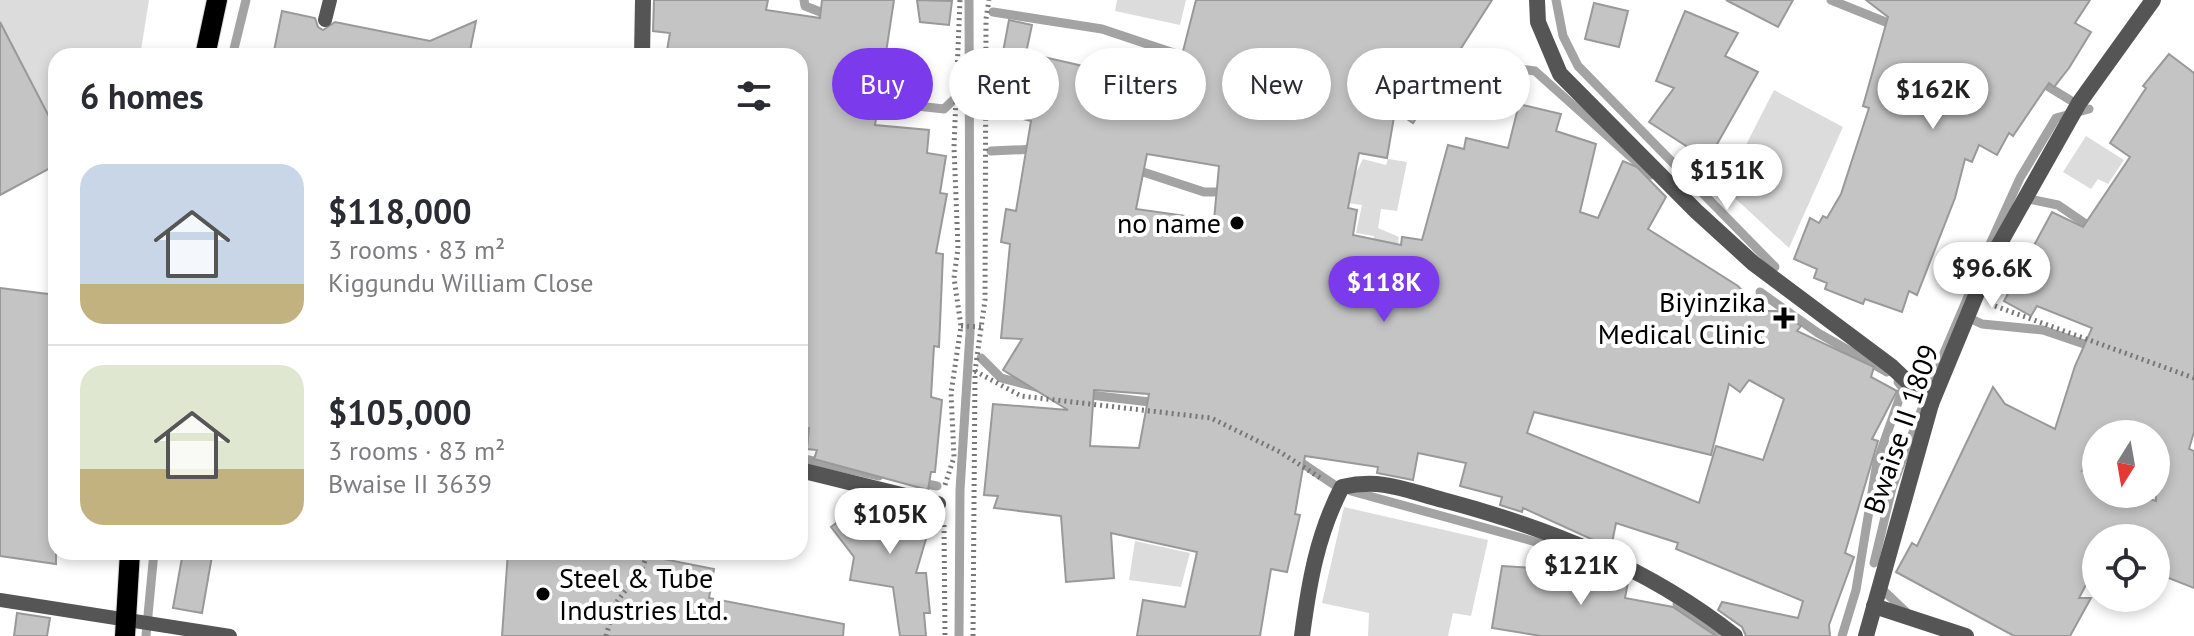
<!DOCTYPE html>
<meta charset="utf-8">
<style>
:root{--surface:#fff;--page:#f2f2f3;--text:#2b2b33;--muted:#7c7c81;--line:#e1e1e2;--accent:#7c3aed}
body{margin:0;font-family:"PT Sans",sans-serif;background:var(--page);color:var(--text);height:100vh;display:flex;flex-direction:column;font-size:30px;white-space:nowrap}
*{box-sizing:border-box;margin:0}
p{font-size:26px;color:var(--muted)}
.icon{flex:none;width:44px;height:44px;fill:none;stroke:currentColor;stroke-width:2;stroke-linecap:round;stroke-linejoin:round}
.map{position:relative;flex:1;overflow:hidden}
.drawer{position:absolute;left:48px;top:48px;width:760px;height:512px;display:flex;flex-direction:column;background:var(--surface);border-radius:24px;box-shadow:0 4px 12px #0003}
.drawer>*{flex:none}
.guide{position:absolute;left:832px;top:48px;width:760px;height:72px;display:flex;gap:16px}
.needle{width:52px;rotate:191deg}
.controls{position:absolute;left:2082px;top:420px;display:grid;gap:16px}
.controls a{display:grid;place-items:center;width:88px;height:88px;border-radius:50%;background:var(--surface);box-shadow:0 4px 12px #0003;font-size:40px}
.price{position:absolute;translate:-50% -68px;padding:0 18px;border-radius:28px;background:#fff;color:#222;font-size:26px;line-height:52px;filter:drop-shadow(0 2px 4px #0008)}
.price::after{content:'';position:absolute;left:50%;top:48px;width:24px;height:18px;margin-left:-12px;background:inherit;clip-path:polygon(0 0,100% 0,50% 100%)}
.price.selected{background:var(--accent);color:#fff}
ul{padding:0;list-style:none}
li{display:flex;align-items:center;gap:24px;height:200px;padding:0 32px}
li+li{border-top:2px solid var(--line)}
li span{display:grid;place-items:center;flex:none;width:224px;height:160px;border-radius:24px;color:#555}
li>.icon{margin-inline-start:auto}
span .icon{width:96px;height:96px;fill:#fffc;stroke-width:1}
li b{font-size:34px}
h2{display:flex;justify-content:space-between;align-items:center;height:96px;padding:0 32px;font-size:34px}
.tag{padding:0 28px;border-radius:36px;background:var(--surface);box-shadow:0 4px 12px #0003;font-size:28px;line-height:72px}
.tag.selected{background:var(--accent);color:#fff}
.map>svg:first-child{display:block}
</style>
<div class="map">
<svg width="2194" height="636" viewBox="0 0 2194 636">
<rect width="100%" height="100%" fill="#fff"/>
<g fill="#dcdcdc">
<path d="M0 0H149L140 56H56V132L0 26Z"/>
<path d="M1117 0H1186L1180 25 1115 11Z"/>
<path d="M1774 90 1843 127 1789 248 1724 188Z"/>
<path d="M2086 136 2124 160 2108 184 2098 179 2091 189 2063 172Z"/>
<path d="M1363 159 1386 165 1388 159 1407 162 1397 211 1381 209 1378 228 1399 237 1394 267 1370 271 1374 236 1356 233 1362 205 1341 202Z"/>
<path d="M1344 507 1488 540 1471 616 1453 613 1448 636H1368L1369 613 1322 603Z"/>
<path d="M1135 541 1190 553 1181 587 1129 580Z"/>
</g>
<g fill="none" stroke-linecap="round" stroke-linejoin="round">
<g stroke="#a3a3a3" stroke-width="9">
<path d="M804 0 805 6 823 13V21"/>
<path d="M1556 0 1563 36 1578 66 1775 267"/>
<path d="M1831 0 1898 27"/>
<path d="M993 12 1102 29 1192 59"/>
<path d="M1451 47 1484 64 1535 71 1651 175"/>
<path d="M233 53 246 0"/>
<path d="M2039 81 2070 100"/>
<path d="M867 113 917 106 944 109 969 85"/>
<path d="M991 151 1038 149"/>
<path d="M1134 169 1204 192H1223"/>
<path d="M2024 198 2058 205 2093 229"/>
<path d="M1976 275 2020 178 2056 118 2089 109"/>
<path d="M1760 292 1818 333 1887 372"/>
<path d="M1965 316 1982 324 2043 330 2093 347"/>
<path d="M981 358 1001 378 1043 389"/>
<path d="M1932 381 1970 292"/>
<path d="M1082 394 1158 403"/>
<path d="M1293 457 1336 486"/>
<path d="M800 458 879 476"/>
<path d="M917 482 937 486"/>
<path d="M1351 491 1587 556"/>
<path d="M1874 563 1892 488 1927 395"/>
<path d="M1884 591 1906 612"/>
<path d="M1677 604 1720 636"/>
<path d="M146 636 154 552"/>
<path d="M959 636 960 490 970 333 969 0"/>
<path d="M1842 636 1856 590 1877 462 1903 388 1898 382"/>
</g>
</g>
<g fill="#c4c4c4" stroke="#999" stroke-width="2" fill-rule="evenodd">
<path d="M654 0H768L766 10 820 18 822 0H894L875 125 929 130 927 153 946 156 940 193 947 194 936 253 943 254 939 347 934 346 931 397 942 400 935 472H931L928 490 814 459 817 450 807 449 809 428H800V56H666L670 33 653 31Z"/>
<path d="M917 0 952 1 949 25 920 22Z"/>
<path d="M1196 0H1492L1413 123 1395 111 1387 158 1359 153 1348 208 1357 210 1353 235 1401 245 1402 237 1422 240 1448 145 1464 149 1466 138 1508 148 1519 104 1561 114 1556 131 1596 144 1580 212 1598 218 1623 161 1637 167 1666 197 1648 229 1738 286 1765 315 1768 311H1777L1801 326 1797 331 1874 367 1871 377 1897 391 1872 439 1878 441 1845 553 1854 557 1829 625 1830 636H1746L1742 627 1718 610 1722 602 1798 618 1803 601 1676 549 1678 543 1616 523 1611 548 1523 508 1522 512 1500 505 1502 497 1460 486 1466 463 1418 453 1413 480 1377 473 1378 467 1305 456 1295 514 1300 515 1287 572 1271 569 1260 636H1137L1143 600 1185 607 1197 552 1111 533 1114 578 1066 582 1061 516 994 508 998 496 984 495 993 404 1068 410 1003 370 1022 339 1001 338 1010 244 1001 242 1006 209 1016 211 1031 121 1007 115 1014 71 1000 68 1009 20 1032 25 1026 53 1105 71 1107 65 1141 73 1147 51 1181 59ZM1147 154 1219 166 1214 220 1136 209ZM1749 380 1784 399 1763 460 1716 446 1699 503 1527 433 1534 412 1711 455 1729 384 1740 392ZM1094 390 1149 394 1139 448 1090 446Z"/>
<path d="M1726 0H1793L1778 27Z"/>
<path d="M1866 0H2090L2075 23 2091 32 2069 68 2054 87 2049 83 2013 136 2009 133 1997 155 1979 145 1972 162 1965 159 1955 198 1917 295 1909 291 1902 312 1865 299 1863 304 1825 289 1827 283 1814 278 1817 269 1794 259 1810 218 1819 223 1823 216 1827 218 1841 194 1869 108 1863 106 1888 17Z"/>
<path d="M1594 3 1628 11 1619 47 1585 39Z"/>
<path d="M282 11 315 18 318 27 323 30 335 22 430 41 476 21 469 56H273Z"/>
<path d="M1685 11 1738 33 1725 56 1758 72 1708 160 1649 122 1674 88 1656 81Z"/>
<path d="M0 22 56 130V165L0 195Z"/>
<path d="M2169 54 2194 73V432L2189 449 2194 451V588L2156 573V538H2096V566L2079 598H2091L2070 636H2014L1896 572 1912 543 1917 546 1993 387 2005 404 2055 429 2075 366 2092 328 2037 306 2031 316 2004 301 2052 212 2083 227 2130 157 2110 143 2146 88 2143 86ZM2096 434H2156V501L2133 494H2096V476L2082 471 2096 442Z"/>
<path d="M0 288 56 295V564L0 556Z"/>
<path d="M870 498 933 515 916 573H926L930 613H924L926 636H900L893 587 850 580 854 557 831 527Z"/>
<path d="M183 552 212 556 202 613 173 608Z"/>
<path d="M508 552H628L714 569 709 598 844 624 843 636H502Z"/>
<path d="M1502 566 1606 573V577L1628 582 1625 598 1673 607 1716 636H1541L1492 628Z"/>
<path d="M17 613 50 618 47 636H14Z"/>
</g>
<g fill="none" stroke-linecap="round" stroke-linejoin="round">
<g stroke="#dbdbdb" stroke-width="22">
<g id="primary">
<path d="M205 56 217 0"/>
<path d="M125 636 130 552"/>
</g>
</g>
<g stroke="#777" stroke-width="5" stroke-dasharray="2 4" stroke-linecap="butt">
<path d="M1995 306 2194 378"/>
<path d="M961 326 983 327"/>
<path d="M975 371 1021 396 1211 418 1280 452 1322 479"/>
<path d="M945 485 954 457 951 393 961 326 954 278 958 248 954 147 960 0"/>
<path d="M944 525 945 636"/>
<path d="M606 636 615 604 642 569 648 552"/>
<path d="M973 636 975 371 985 300 986 19 989 0"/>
</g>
<g stroke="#555" stroke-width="14">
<path d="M325 20 330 0"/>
<path d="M552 56V55"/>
<path d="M0 600 230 636"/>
</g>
<g stroke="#555" stroke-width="16">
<path d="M1537 0 1538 22 1560 74 1696 211 1753 263 1892 367 1931 404"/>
<path d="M642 56 643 0"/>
<path d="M800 470 938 504"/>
<path d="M1874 606 1966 636"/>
<path d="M1302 636C1309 583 1317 535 1342 487 1382 478 1405 490 1443 500 1549 528 1649 568 1735 636"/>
<path d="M1866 636 1931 404 1991 259 2079 103 2153 0"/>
</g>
<use href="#primary" stroke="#000" stroke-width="20"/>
</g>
<g fill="#000" stroke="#fff" stroke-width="3">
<circle cx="1237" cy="223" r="8"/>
<path d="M1780 306h8v8h8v8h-8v8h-8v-8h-8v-8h8z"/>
<circle cx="543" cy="594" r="8"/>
</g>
<g text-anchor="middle" stroke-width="8" stroke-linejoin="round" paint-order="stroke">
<g font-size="28" fill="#000" stroke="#fff" text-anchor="end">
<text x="1221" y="233">no name</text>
<text x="1766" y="312">Biyinzika<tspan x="1766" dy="32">Medical Clinic</tspan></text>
<text x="559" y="588" text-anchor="start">Steel &amp; Tube<tspan x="559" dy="32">Industries Ltd.</tspan></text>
</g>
<g font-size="28" fill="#000" stroke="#fff">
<text transform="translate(1901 429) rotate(-71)" y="10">Bwaise II 1809</text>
</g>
</g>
</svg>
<div class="controls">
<a><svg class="needle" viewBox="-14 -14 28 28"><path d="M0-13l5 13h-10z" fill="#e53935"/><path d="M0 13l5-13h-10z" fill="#7c7c81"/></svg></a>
<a><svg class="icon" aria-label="locate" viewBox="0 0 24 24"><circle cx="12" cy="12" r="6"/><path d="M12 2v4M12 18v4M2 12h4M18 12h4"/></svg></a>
</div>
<b class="price" style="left:1933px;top:131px">$162K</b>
<b class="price" style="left:1727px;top:212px">$151K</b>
<b class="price" style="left:1992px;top:310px">$96.6K</b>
<b class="price selected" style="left:1384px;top:324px">$118K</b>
<b class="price" style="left:890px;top:556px">$105K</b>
<b class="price" style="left:1581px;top:607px">$121K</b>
<div class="guide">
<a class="tag selected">Buy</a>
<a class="tag">Rent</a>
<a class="tag">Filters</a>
<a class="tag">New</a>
<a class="tag">Apartment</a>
</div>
<section class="drawer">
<h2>6 homes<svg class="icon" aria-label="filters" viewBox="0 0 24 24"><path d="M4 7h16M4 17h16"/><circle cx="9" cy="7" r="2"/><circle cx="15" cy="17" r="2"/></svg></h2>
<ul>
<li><span style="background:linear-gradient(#c9d6e8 75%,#c2b280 0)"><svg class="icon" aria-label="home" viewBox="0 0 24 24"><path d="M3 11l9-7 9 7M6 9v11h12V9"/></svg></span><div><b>$118,000</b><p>3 rooms · 83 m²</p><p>Kiggundu William Close</p></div></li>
<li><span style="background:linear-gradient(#dfe7d0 65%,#c2b280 0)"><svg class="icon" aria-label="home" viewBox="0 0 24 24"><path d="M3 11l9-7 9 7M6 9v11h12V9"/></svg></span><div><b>$105,000</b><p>3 rooms · 83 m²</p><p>Bwaise II 3639</p></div></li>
</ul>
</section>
</div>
